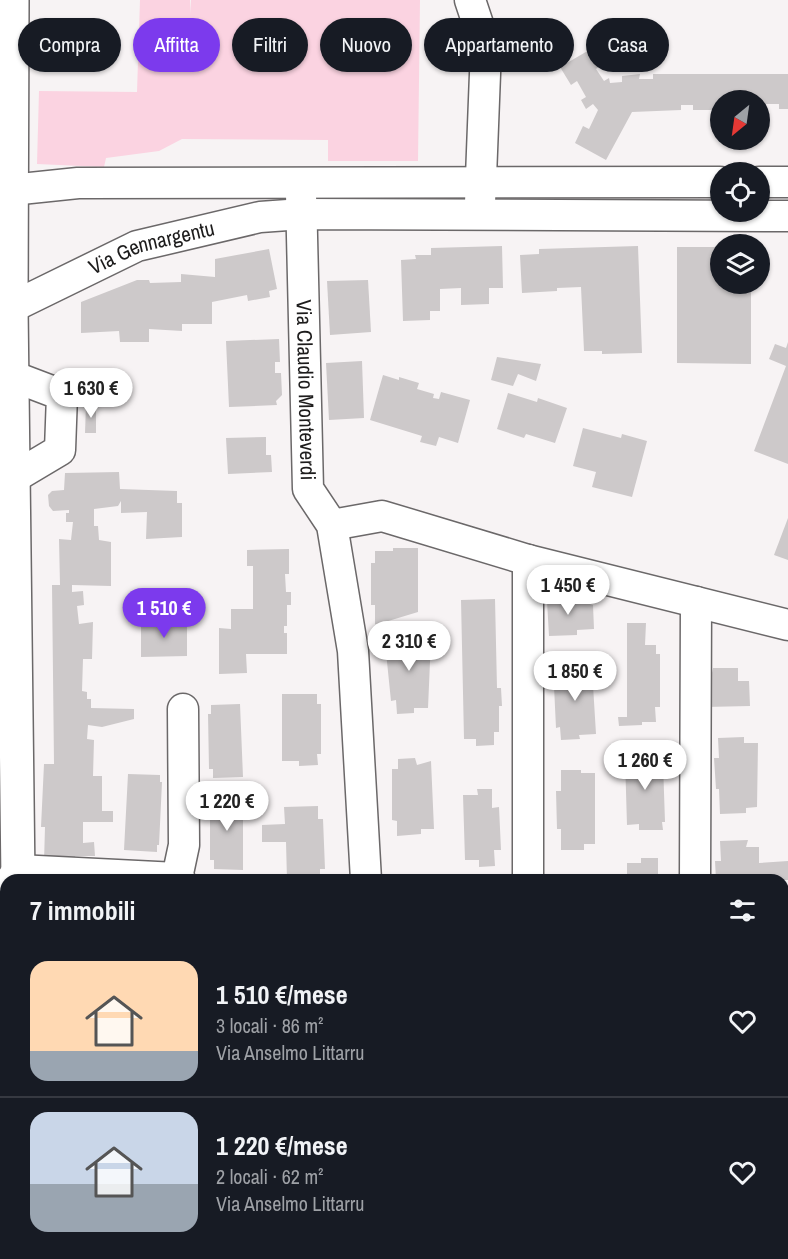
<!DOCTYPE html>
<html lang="it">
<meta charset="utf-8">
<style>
:root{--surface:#171b24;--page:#242831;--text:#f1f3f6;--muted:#9ea1a6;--line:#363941;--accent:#7c3aed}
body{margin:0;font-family:"Archivo Narrow",sans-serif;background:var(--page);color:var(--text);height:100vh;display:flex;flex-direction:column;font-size:22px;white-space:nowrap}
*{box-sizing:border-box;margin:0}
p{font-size:20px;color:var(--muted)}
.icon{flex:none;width:33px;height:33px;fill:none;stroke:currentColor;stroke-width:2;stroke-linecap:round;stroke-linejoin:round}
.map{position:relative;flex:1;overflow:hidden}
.panel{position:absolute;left:0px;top:874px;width:789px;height:386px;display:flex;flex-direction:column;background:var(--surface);border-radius:18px 18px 0 0;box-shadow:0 2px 4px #0004}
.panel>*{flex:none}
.guide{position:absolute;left:18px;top:18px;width:753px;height:54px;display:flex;gap:12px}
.needle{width:39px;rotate:209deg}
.fabs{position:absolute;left:710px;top:90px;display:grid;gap:12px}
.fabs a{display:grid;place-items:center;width:60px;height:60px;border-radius:50%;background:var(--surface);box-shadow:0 2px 4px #0004;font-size:30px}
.price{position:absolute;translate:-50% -51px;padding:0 14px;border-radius:21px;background:#fff;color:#222;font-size:20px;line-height:39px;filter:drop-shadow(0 2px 3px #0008)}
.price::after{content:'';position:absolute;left:50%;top:36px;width:18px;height:14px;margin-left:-9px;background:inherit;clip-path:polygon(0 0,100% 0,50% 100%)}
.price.on{background:var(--accent);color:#fff}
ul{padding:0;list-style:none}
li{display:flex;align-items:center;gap:18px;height:150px;padding:0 30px}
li+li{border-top:2px solid var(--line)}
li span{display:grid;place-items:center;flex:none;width:168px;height:120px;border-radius:18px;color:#555}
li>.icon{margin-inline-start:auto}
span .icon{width:72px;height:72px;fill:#fffc;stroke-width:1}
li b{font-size:26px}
h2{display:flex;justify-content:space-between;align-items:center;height:72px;padding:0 30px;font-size:26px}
.chip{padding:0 21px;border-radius:27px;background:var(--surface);box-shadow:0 2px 4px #0004;font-size:21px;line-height:54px}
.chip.on{background:var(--accent);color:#fff}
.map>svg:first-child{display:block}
</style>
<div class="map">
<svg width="788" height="1259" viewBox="0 0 788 1259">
<rect width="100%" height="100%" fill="#f7f3f4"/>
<path fill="#fbd3e1" d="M140 0H190L191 14V0H420L418 161H328V140L182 139 159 151 106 158 104 167 37 164 39 91 137 92Z"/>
<g fill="#cdc9ca">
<path d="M591 49 601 65 596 69 604 81 609 78 610 83 622 82V76L640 74 639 79H653V74H788V109H779V104H766V109H759V100H720V110H693V105H681V110L632 112 606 160 575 143 583 126 589 129 598 110 593 104 586 109 581 100 586 97 577 81 571 85 560 67Z"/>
<path d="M502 246 503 288H489V304L461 305V288L440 289V311H430V320L403 321 401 260 416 259 415 255H431V248Z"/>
<path d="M638 246 642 353 602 354V351H584L581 287 557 288V291L522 293 520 255 539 254V249Z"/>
<path d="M677 247H720V284H751V364L677 363Z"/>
<path d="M269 249 277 289 269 291 270 297 248 301 247 295 212 302V324H182V331L149 329V342H120L119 331 81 333V302L137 280H149L150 283 181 282V274L215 277V259Z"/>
<path d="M368 280 371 332 330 335 327 281Z"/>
<path d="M279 339 280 362H275V373H281L282 395 276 401 277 405 229 407 226 341Z"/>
<path d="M788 342V464L754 451 786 366 769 359 775 344 786 348Z"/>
<path d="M497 357 541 364 536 381 518 374 513 386 491 380Z"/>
<path d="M362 361 364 418 329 420 326 363Z"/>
<path d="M383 375 399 380V377L419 383 417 389 434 394 433 398 439 399 441 392 470 400 458 443 439 437 436 446 420 442 422 436 370 420Z"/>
<path d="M508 393 537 402 538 398 567 408 555 443 526 434 524 438 497 429Z"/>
<path d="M86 405H96V433H85Z"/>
<path d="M583 428 621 438 622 434 647 441 632 497 592 487 596 472 573 466Z"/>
<path d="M266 437V455H271L272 472 228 474 226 438Z"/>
<path d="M119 472 120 489 177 491V503H182V537L146 539 147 512 121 513V501L118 506 94 509V526H98L99 540 111 542V586L72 585V592L83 591 84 605 77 606 79 624 93 622 92 659H83L82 691 87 692V699H91V708L134 709V719L102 727 88 725 87 739 94 740 93 776H102V811H113V822H83V843L94 842 95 856H75L76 863 44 862 45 827H41L44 764H54L52 585H60L59 539 71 540 73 522H66V513H69V510L53 511 49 506 48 495 52 491 64 490 65 473Z"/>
<path d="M788 518V560L774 555Z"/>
<path d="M393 548H418V612L375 625V605H371V563H375V551H393Z"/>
<path d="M289 549V574H285L286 592H291V605H287V626H284V633H287V654H246L247 673 219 674V628L231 629V609H253V566H247V550Z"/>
<path d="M554 593 569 598V602L576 603 580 601 593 605 594 629 577 630V635L549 636 547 601Z"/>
<path d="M495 599 497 688H501L502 706H499V732H494V745L476 746V739H464L461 600Z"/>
<path d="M141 622H187V656L141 657Z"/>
<path d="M627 623H646L645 645H656V654H660V707H655L656 722H642V725L619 726 618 717H627Z"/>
<path d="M416 633V638L431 639 428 708H414V713L397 714 396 700 391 701 386 652H393L392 634Z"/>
<path d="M577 663V670L592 669 596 734 579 735 580 739 561 740 560 727 556 728 554 686H559L557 664Z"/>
<path d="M713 668H738V681H749L750 706 705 707Z"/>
<path d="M282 694H317V704H321V754H317L318 765 299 766V761H282Z"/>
<path d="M240 704 243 777 213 778V769H209L208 714H211V705Z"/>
<path d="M744 737V743H758L757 807 746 808V813L720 814 719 789H716L714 758H719L718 738Z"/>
<path d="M659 751 660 763H663L665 822H662L663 830H639V824L627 825 625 758 641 757V752Z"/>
<path d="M415 758 417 765 431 761 434 829H421V834L397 836V821L392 820V769H398V759Z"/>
<path d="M561 770H581V773H595V844H584V850H561V829H557L556 791H561Z"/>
<path d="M128 774 160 775V782H162L159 845H157V852L124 850Z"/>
<path d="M477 789H492V808L499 807 501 850H494L495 866 479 867V860H465L463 795H478Z"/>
<path d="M214 794H243V870L214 869V860H210V807H214Z"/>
<path d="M318 806V819H323L325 869H320V879L287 880 286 842H262V825L285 824 284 807Z"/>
<path d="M748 840 746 847H759V863L788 861V880H716L715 861H721L720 841Z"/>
<path d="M641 858H658V880H627V863H641Z"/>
<path d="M432 874V880H395V875Z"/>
<path d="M788 998V1075L783 1078V1001Z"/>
<rect x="50" y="1254" width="39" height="5"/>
<path d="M517 1254H567L570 1259H521Z"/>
<path d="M599 1254H641L644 1259H596L595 1257Z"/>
<path d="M663 1254H676L680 1259H656Z"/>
</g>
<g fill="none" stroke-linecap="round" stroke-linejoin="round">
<g stroke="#6b6869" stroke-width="33">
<g id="minor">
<path d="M470 0 486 48 480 203"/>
<path d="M759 182H788"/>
<path d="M11 190 78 183 720 182"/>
<path id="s1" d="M301 194 308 489 332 525 353 651 366 880"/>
<path id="s2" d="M0 313 137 246 260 217 302 214 788 216"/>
<path d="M12 376 62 395 60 450 13 478"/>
<path d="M332 525 382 516 528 560 788 625"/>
<path d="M528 560V880"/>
<path d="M177 878 184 845 183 709"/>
<path d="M11 880 18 870 177 878 180 880"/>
<path d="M695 880 696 602"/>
<path d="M0 921 6 922"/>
<path d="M0 949 6 943"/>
<path d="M783 1117 788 1119"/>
<path d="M313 1259 314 1254"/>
</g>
</g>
<g stroke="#6b6869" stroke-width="36">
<g id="major">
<path d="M12 0 11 307 18 880"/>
<path d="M21 1254V1259"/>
</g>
</g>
<use href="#minor" stroke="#fff" stroke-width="30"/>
<use href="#major" stroke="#fff" stroke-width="33"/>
</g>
<g text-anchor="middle" stroke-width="4.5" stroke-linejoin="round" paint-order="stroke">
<g font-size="21" fill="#1d1c1c" stroke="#f7f3f4">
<text dy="7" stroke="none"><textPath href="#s2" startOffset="166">Via Gennargentu</textPath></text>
<text dy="7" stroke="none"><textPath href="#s1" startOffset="196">Via Claudio Monteverdi</textPath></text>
</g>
</g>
</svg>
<div class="fabs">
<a><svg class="needle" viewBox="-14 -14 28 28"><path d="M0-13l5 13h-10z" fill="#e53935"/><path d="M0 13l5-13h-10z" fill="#9ea1a6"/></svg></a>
<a><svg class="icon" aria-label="locate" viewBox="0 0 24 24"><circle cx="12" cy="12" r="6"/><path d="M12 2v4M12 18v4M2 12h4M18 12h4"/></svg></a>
<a><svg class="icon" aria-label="layers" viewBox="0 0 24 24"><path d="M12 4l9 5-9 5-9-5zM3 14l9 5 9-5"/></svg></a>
</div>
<b class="price" style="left:91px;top:419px">1 630 €</b>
<b class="price" style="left:568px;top:616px">1 450 €</b>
<b class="price on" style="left:164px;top:639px">1 510 €</b>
<b class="price" style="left:409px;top:672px">2 310 €</b>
<b class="price" style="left:575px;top:702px">1 850 €</b>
<b class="price" style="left:645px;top:791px">1 260 €</b>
<b class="price" style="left:227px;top:832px">1 220 €</b>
<div class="guide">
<a class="chip">Compra</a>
<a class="chip on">Affitta</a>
<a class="chip">Filtri</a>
<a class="chip">Nuovo</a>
<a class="chip">Appartamento</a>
<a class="chip">Casa</a>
</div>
<section class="panel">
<h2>7 immobili<svg class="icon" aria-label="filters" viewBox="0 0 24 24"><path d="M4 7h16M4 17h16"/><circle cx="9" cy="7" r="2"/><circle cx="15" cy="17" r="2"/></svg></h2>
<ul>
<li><span style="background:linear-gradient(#ffd9b3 75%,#9aa5b1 0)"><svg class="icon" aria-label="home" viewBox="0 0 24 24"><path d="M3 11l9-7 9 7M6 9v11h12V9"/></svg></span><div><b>1 510 €/mese</b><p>3 locali · 86 m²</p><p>Via Anselmo Littarru</p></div><svg class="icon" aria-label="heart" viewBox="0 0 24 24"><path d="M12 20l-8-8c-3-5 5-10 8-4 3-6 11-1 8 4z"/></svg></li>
<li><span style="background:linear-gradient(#c9d6e8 60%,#9aa5b1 0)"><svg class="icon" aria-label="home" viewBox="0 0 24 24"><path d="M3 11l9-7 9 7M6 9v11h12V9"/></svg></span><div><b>1 220 €/mese</b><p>2 locali · 62 m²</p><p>Via Anselmo Littarru</p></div><svg class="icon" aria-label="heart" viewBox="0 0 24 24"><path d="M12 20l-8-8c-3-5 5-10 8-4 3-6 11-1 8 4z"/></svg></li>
</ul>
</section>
</div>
